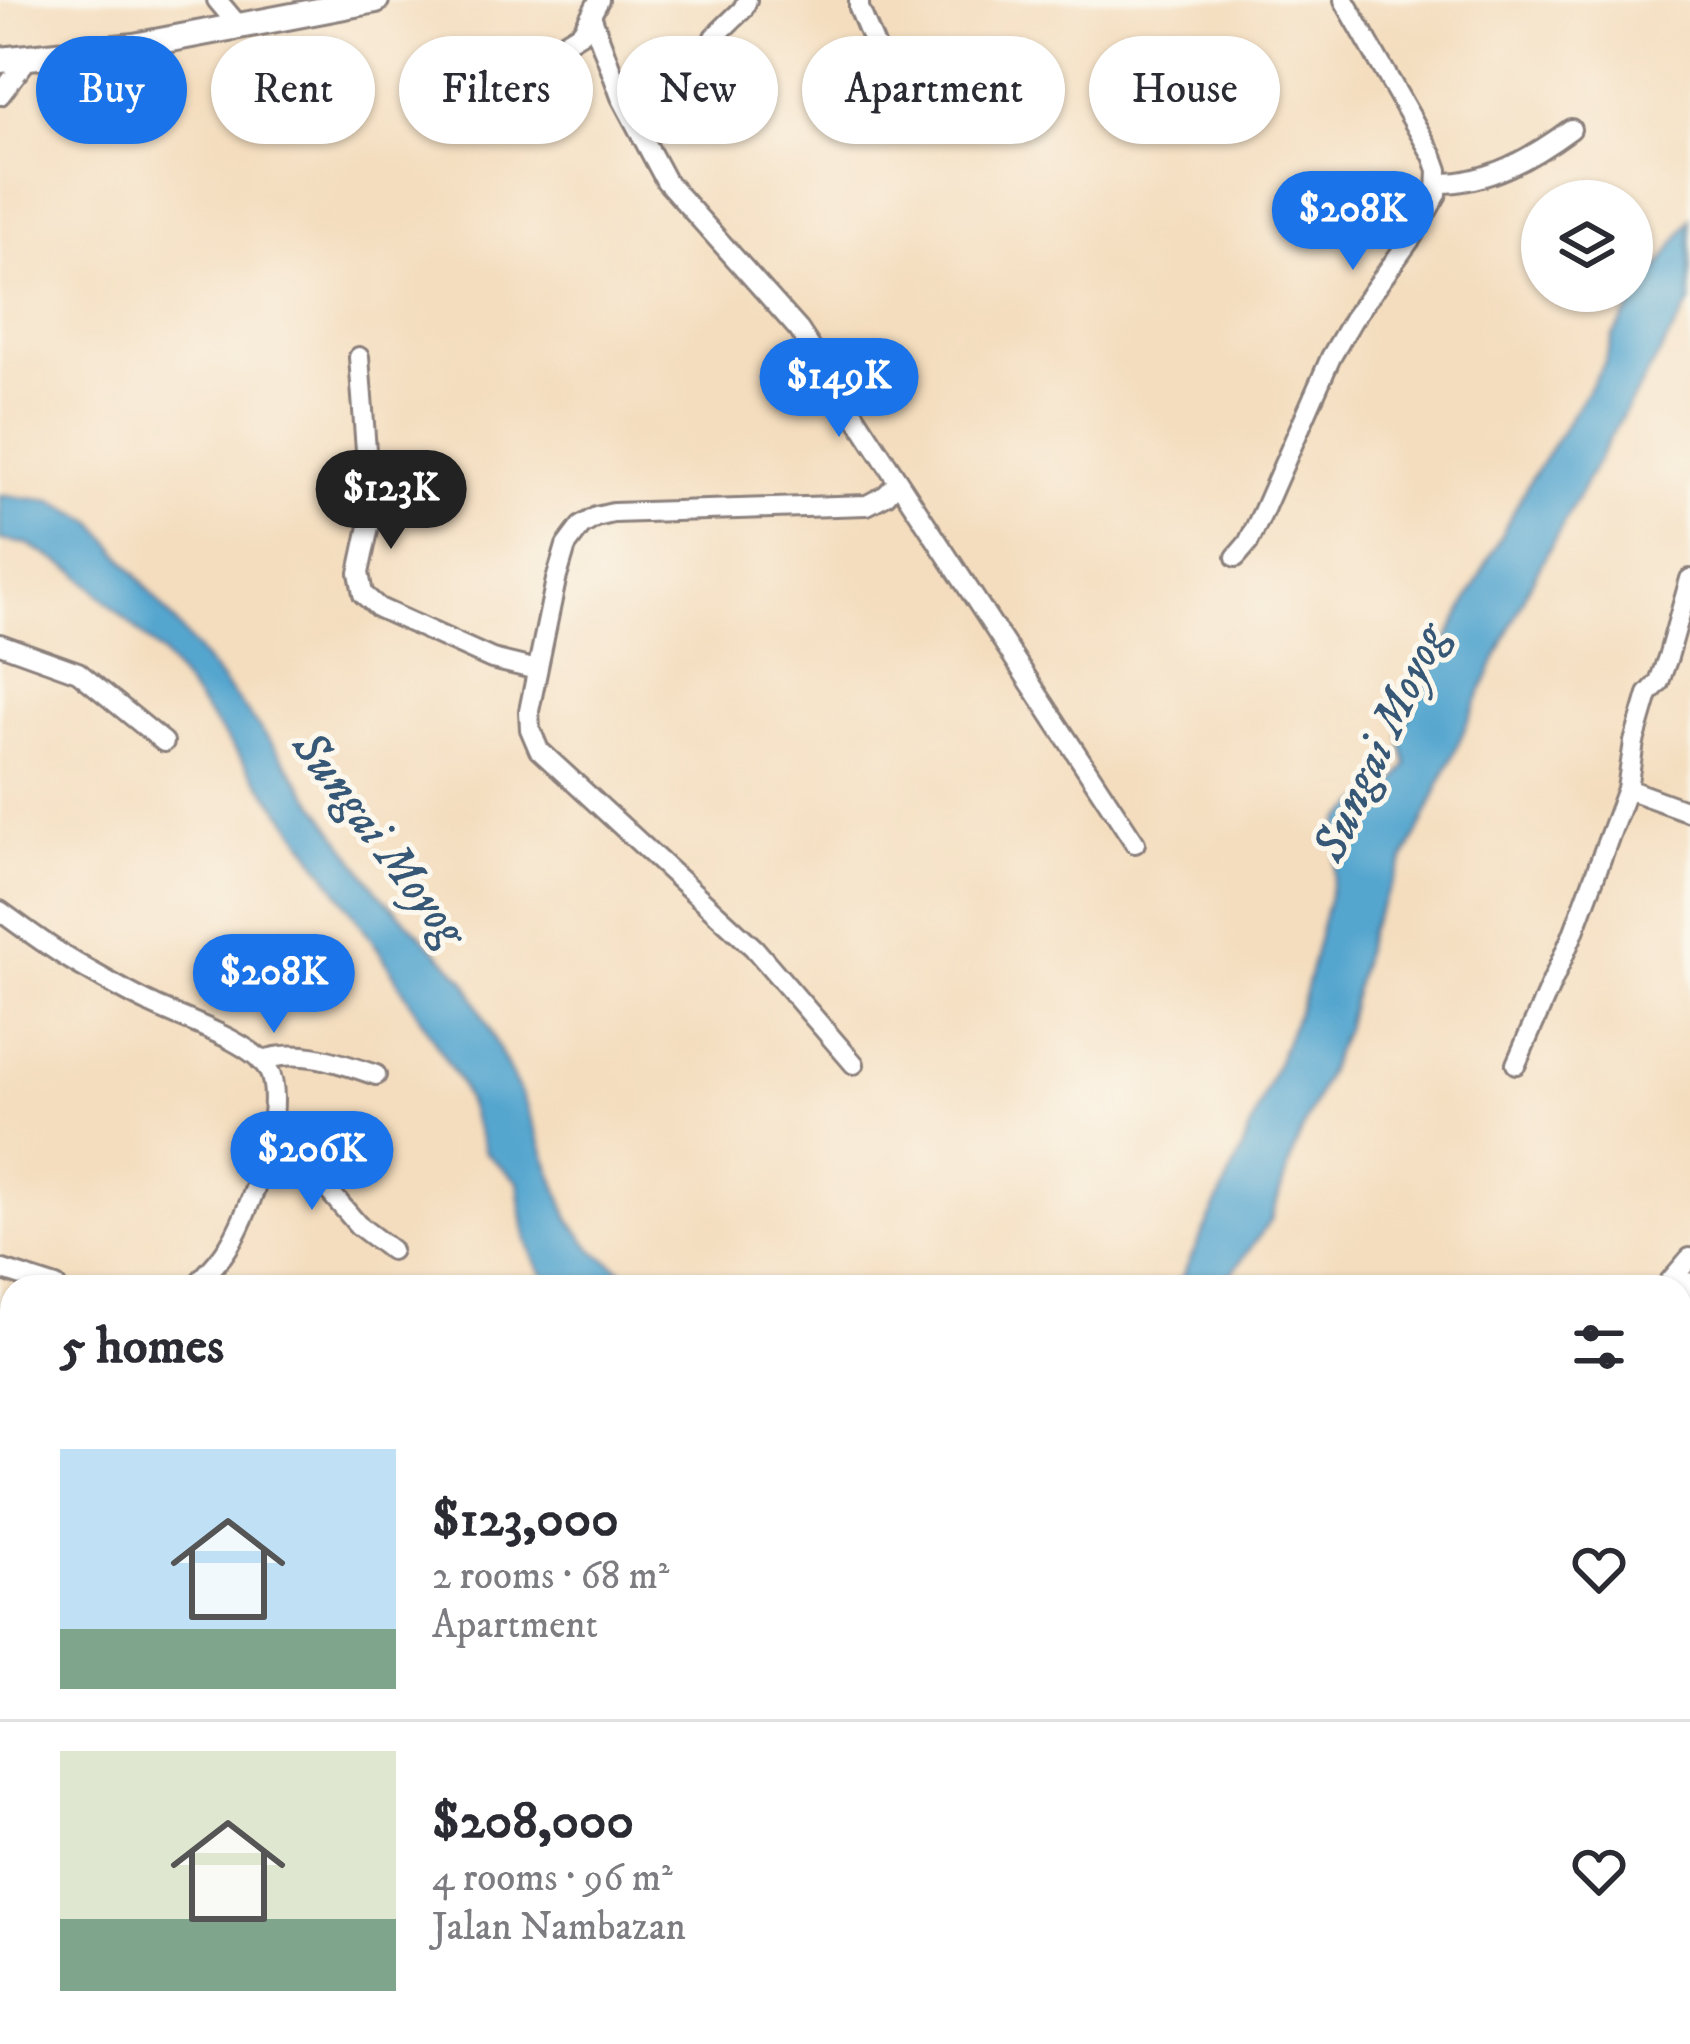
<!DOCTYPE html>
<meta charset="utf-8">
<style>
:root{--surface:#fff;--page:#f7f7f7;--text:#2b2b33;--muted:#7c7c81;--line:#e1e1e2;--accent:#1a73e8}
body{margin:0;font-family:"IM FELL DW Pica",serif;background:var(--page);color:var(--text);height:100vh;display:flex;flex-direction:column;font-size:45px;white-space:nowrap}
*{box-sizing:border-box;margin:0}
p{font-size:39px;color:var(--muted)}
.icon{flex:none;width:66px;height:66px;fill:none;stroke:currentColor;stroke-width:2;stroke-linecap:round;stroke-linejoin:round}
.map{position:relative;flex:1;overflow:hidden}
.side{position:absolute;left:0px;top:1275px;width:1692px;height:771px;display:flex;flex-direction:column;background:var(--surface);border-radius:36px 36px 0 0;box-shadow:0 3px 9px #0004}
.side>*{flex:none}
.top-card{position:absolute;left:36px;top:36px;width:1620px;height:108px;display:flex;gap:24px}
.fabs{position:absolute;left:1521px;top:180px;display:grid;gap:24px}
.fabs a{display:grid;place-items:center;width:132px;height:132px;border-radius:50%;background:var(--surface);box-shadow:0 3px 9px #0004;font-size:60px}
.price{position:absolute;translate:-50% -102px;padding:0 27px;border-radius:42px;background:var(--accent);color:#fff;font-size:39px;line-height:78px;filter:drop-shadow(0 3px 6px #0008)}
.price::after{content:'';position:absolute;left:50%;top:72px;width:36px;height:27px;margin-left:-18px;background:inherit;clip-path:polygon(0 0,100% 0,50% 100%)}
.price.current{background:#222;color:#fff}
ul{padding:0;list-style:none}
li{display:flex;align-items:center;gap:36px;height:300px;padding:0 60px}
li+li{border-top:3px solid var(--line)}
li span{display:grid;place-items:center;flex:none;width:336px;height:240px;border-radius:0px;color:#555}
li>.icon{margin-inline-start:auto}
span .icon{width:144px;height:144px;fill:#fffc;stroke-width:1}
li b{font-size:51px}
h2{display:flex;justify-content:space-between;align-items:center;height:144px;padding:0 60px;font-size:51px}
.chip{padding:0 42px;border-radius:54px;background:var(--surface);box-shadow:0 3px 9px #0004;font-size:42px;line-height:108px}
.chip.current{background:var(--accent);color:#fff}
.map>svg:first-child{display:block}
</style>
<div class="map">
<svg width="1690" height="2044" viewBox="0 0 1690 2044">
<rect width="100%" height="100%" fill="#fbf7ec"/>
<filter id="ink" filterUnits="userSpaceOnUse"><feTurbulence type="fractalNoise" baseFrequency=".00833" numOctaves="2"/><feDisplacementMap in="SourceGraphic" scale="24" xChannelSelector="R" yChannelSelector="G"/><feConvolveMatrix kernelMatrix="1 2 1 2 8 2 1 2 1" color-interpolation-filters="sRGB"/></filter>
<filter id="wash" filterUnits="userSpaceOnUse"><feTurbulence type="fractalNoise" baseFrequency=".004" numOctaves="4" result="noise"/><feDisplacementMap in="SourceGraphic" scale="48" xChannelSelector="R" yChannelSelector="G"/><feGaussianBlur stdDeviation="2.7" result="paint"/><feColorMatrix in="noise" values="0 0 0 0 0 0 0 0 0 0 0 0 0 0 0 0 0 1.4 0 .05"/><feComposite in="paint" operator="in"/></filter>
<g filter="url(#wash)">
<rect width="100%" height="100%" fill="#f4ddbe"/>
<g fill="#54a6cf" stroke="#3b6485" stroke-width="3">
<path d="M1690 220V303L1613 432 1526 592 1423 822 1369 930 1345 1029 1293 1153 1271 1220 1222 1287H1177L1239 1157 1304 996 1334 875 1340 821 1364 800 1388 793 1407 765 1400 735 1481 573 1528 484 1604 364 1613 336Z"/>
<path d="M0 495 52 501 95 523 275 747 379 893 466 981 526 1105 569 1219 593 1250 645 1287H555C524 1260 523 1220 518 1182L485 1152 461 1085 379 950 288 820 162 654 76 572 28 544 0 540Z"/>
</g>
</g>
<g filter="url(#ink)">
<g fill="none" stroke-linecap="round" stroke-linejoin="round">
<g stroke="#8b807c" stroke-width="15">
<path id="lane" d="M0 1477 12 1488"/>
</g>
<g stroke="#8b807c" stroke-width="24">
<g id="street">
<path d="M217 0 238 25"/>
<path d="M859 0V8L875 46"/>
<path d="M592 18 621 97 666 181 799 330 1135 843"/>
<path d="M714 37 743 9 747 0"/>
<path d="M485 91 582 32 599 0"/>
<path d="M0 95 29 57"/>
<path d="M1438 183C1487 184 1533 157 1571 129"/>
<path d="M359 357 371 517 359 573 363 594 379 608 492 659 537 670"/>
<path d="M1236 557 1248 543 1262 514 1331 357 1353 319 1412 237 1437 194 1438 170 1433 156 1344 0"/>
<path d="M1690 579 1668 657 1659 682 1648 694 1634 742 1627 789 1690 812"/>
<path d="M0 644 78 672 164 742"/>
<path d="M0 911C25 929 50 948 76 963 100 977 124 991 149 1003 178 1018 252 1041 268 1069 289 1107 249 1218 225 1252 217 1264 205 1275 195 1287"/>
<path d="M261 1061C299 1047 340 1063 376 1075"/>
<path d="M854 1064 754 948 539 750 530 729 529 711 556 580 566 546 581 526 596 517 613 513 867 505 886 495 898 482"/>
<path d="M1516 1064 1573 934 1627 789"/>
<path d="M270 1133 318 1178 358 1225 391 1250"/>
<path d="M0 1269 56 1287"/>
<path d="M1665 1287 1690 1258"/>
<path d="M1680 1377 1690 1368"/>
<path d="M1680 1792 1690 1791"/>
<path d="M0 1942 12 1949"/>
<path d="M455 2034 473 2044"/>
<path d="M1572 2034 1575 2044"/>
<path d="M687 2044 692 2034"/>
<path d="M722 2044 723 2034"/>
</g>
</g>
<g stroke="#8b807c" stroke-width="30">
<path id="secondary" d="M0 60 134 46 376 0"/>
</g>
<g stroke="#8b807c" stroke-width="33">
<g id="primary">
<path d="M1680 1299 1690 1287"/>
<path d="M1680 1346 1690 1335"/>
<path d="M0 1581H12"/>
<path d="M0 1622H12"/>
<path d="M0 1666 12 1667"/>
</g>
</g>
<use href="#lane" stroke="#fff" stroke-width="9"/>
<use href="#street" stroke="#fff" stroke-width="18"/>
<use href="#secondary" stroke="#fff" stroke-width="24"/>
<use href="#primary" stroke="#fff" stroke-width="27"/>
</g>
</g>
<g text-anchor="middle" stroke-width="10" stroke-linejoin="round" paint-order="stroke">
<g font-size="48" font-style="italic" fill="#365776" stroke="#fbf7ec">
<text transform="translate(1378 742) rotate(-65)" y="17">Sungai Moyog</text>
<text transform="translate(381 837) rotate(53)" y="17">Sungai Moyog</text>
</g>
</g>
</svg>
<div class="fabs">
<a><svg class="icon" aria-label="layers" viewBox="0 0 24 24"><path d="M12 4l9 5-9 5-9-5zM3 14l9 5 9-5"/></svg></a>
</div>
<b class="price" style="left:1353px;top:273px">$208K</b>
<b class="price" style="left:839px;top:440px">$149K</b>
<b class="price current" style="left:391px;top:552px">$123K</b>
<b class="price" style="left:274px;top:1036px">$208K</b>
<b class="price" style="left:312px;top:1213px">$206K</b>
<div class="top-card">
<a class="chip current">Buy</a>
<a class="chip">Rent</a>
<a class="chip">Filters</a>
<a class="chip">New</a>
<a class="chip">Apartment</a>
<a class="chip">House</a>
</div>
<section class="side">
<h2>5 homes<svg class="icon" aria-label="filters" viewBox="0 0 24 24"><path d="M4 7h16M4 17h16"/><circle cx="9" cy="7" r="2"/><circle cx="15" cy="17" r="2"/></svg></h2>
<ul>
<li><span style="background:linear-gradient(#bfe0f5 75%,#7fa58c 0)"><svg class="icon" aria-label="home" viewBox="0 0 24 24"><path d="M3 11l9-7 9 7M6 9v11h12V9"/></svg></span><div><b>$123,000</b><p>2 rooms · 68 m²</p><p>Apartment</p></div><svg class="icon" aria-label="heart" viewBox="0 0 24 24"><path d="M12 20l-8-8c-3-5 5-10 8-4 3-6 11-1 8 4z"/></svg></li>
<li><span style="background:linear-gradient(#dfe7d0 70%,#7fa58c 0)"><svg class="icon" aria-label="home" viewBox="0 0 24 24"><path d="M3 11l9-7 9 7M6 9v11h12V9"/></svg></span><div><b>$208,000</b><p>4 rooms · 96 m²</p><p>Jalan Nambazan</p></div><svg class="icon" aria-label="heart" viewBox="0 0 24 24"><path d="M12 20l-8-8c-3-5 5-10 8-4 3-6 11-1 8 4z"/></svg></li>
</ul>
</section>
</div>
